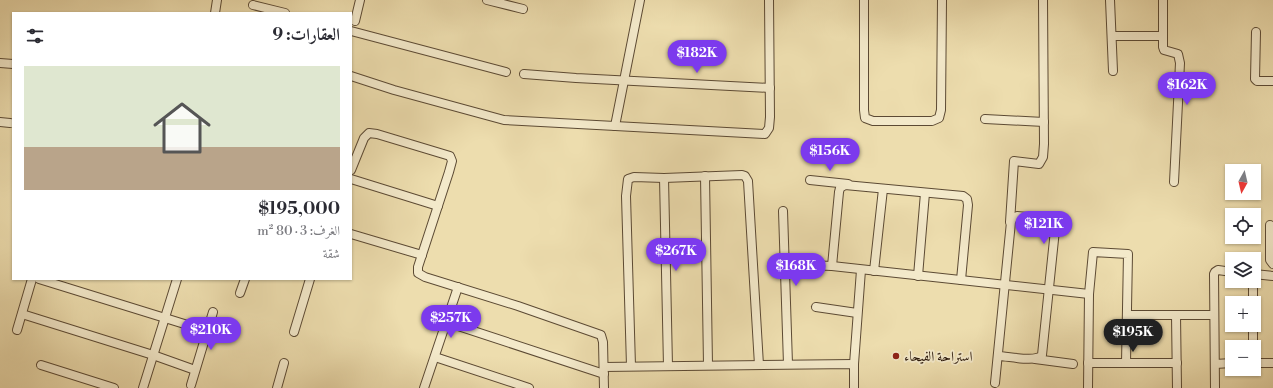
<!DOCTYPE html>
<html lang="ar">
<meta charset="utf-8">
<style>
:root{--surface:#fff;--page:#f2f2f3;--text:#2b2b33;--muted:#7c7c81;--line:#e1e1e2;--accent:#7c3aed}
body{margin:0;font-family:"Libre Bodoni",Amiri,serif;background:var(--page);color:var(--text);direction:rtl;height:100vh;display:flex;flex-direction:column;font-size:15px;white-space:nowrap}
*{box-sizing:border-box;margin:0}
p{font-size:13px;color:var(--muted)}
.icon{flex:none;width:22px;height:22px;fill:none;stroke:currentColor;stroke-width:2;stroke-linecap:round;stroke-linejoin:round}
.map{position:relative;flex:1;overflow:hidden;direction:ltr}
.details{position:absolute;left:12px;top:12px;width:340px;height:268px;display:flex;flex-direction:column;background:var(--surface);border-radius:0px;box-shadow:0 1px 3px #0004;direction:rtl}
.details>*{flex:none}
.needle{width:26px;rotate:188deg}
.buttons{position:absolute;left:1225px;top:164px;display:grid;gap:8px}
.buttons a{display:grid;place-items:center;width:36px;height:36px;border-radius:0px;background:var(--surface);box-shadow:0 1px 3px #0004;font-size:20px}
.price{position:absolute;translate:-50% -34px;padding:0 9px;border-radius:14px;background:var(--accent);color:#fff;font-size:13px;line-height:26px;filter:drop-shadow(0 1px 2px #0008)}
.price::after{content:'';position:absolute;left:50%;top:24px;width:12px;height:9px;margin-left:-6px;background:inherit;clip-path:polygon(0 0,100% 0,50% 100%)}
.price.selected{background:#222;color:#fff}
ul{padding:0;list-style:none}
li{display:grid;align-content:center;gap:8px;height:212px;padding:0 12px}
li+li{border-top:1px solid var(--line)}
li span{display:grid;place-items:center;height:124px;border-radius:0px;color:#555}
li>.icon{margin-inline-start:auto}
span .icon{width:72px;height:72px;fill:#fffc;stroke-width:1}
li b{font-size:17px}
h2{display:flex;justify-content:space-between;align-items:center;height:48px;padding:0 12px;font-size:17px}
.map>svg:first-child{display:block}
</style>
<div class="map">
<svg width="1273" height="388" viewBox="0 0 1273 388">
<rect width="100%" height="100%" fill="#edddae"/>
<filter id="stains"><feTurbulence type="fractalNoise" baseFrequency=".005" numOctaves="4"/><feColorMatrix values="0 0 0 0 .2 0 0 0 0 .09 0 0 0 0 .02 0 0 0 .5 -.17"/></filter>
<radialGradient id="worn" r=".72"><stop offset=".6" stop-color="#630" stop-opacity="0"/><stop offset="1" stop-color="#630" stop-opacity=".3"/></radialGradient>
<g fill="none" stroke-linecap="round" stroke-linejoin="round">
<g stroke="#5c4a34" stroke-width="10">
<g id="minor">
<path d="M487 0 523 9"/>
<path d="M864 0V110L865 118 873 121H932L939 118 941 110 942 0"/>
<path d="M1110 0 1113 71"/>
<path d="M1163 0V47L1164 50 1178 54 1180 63 1174 182"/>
<path d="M253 5 285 13"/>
<path d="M215 13 217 0"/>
<path d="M355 21 360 0"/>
<path d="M351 31 506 72"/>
<path d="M1256 32 1255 79 1257 81H1273"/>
<path d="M1112 36H1163"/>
<path d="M0 63 13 64"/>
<path d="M524 74 576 78 770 88"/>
<path d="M351 76 394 90 504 120 765 134 769 128 770 117 769 0"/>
<path d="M985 119 1044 122"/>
<path d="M0 122 10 123"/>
<path d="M615 126 640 0"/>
<path d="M351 170 364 138 369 133 377 134 450 156 452 161 449 172 418 267V273L425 277 518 306 601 335 603 342 604 388"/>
<path d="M705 176 708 365"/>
<path d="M664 178 668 366"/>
<path d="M351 179 438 206"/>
<path d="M810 180 848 184"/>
<path d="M783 211 788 364"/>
<path d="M1010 222 1014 161 1039 164 1043 157 1044 144 1043 0"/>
<path d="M1270 225V260L1273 264"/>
<path d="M351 234 422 255"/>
<path d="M785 264 832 266 1089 294"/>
<path d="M832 266 839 192 840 188 845 185 963 196 967 199 968 205 961 280"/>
<path d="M874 271 883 189"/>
<path d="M1254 274 1273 276"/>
<path d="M918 276 925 193"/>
<path d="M39 279 207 331"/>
<path d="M1253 281V303"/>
<path d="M240 293 245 279"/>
<path d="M816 307 857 313"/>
<path d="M22 314 153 355 195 370"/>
<path d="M1127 315H1214"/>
<path d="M1176 315 1177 388"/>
<path d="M446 322 604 374"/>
<path d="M1253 325V347"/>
<path d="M17 330 32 279"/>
<path d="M294 332 310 279"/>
<path d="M435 357 529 388"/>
<path d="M1035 359 1073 364"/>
<path d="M1088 363H1177"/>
<path d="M1254 363H1273"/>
<path d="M854 364 861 270"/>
<path d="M1215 364 1232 363"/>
<path d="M41 365 114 388"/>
<path d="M631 366 626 196 628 179 634 177 664 178 742 175 745 176 748 181 759 365"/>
<path d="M604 367 854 364V388"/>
<path d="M995 383 1011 222 1013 218 1017 216 1049 219 1054 223 1055 230 1042 355C1036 363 1008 356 998 356"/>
<path d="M191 385 213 312"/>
<path d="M143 388 177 279"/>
<path d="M277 388 284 363"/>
<path d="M424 388 458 287"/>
<path d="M1088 388 1089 294 1093 252 1128 254 1126 363"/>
<path d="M1215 388 1214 274 1215 272 1218 270 1232 272"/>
</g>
</g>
<use href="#minor" stroke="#f3e9ca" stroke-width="8"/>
</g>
<circle fill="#8f2418" stroke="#f3e9ca" stroke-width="1.5" cx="896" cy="356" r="4"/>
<g text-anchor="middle" stroke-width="3.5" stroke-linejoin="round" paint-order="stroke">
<g font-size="14" fill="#2b190c" stroke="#f3e9ca" text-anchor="start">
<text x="904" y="361">استراحة الفيحاء</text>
</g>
</g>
<rect width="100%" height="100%" filter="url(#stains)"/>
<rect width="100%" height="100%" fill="url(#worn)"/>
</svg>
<div class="buttons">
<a><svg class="needle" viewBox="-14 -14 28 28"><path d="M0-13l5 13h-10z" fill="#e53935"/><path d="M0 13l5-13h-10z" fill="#7c7c81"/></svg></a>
<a><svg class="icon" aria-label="locate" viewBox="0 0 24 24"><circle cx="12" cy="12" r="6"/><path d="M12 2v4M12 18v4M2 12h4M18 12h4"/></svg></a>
<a><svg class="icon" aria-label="layers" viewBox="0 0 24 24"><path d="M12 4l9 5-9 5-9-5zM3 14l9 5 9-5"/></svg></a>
<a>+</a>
<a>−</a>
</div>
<b class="price" style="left:697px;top:74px">$182K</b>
<b class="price" style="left:1187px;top:106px">$162K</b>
<b class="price" style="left:830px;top:172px">$156K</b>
<b class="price" style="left:1044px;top:245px">$121K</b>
<b class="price" style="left:676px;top:272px">$267K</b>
<b class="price" style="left:796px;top:287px">$168K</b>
<b class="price" style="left:451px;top:339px">$257K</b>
<b class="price" style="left:211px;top:351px">$210K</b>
<b class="price selected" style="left:1133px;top:353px">$195K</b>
<section class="details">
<h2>العقارات: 9<svg class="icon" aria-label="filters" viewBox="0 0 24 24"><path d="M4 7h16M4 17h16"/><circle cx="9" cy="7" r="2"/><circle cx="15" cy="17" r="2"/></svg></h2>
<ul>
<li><span style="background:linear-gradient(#dfe7d0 65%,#b9a48a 0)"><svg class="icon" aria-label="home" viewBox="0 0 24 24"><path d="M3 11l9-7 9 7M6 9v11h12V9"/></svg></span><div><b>$195,000</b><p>الغرف: 3 · 80 m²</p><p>شقة</p></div></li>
</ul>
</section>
</div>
